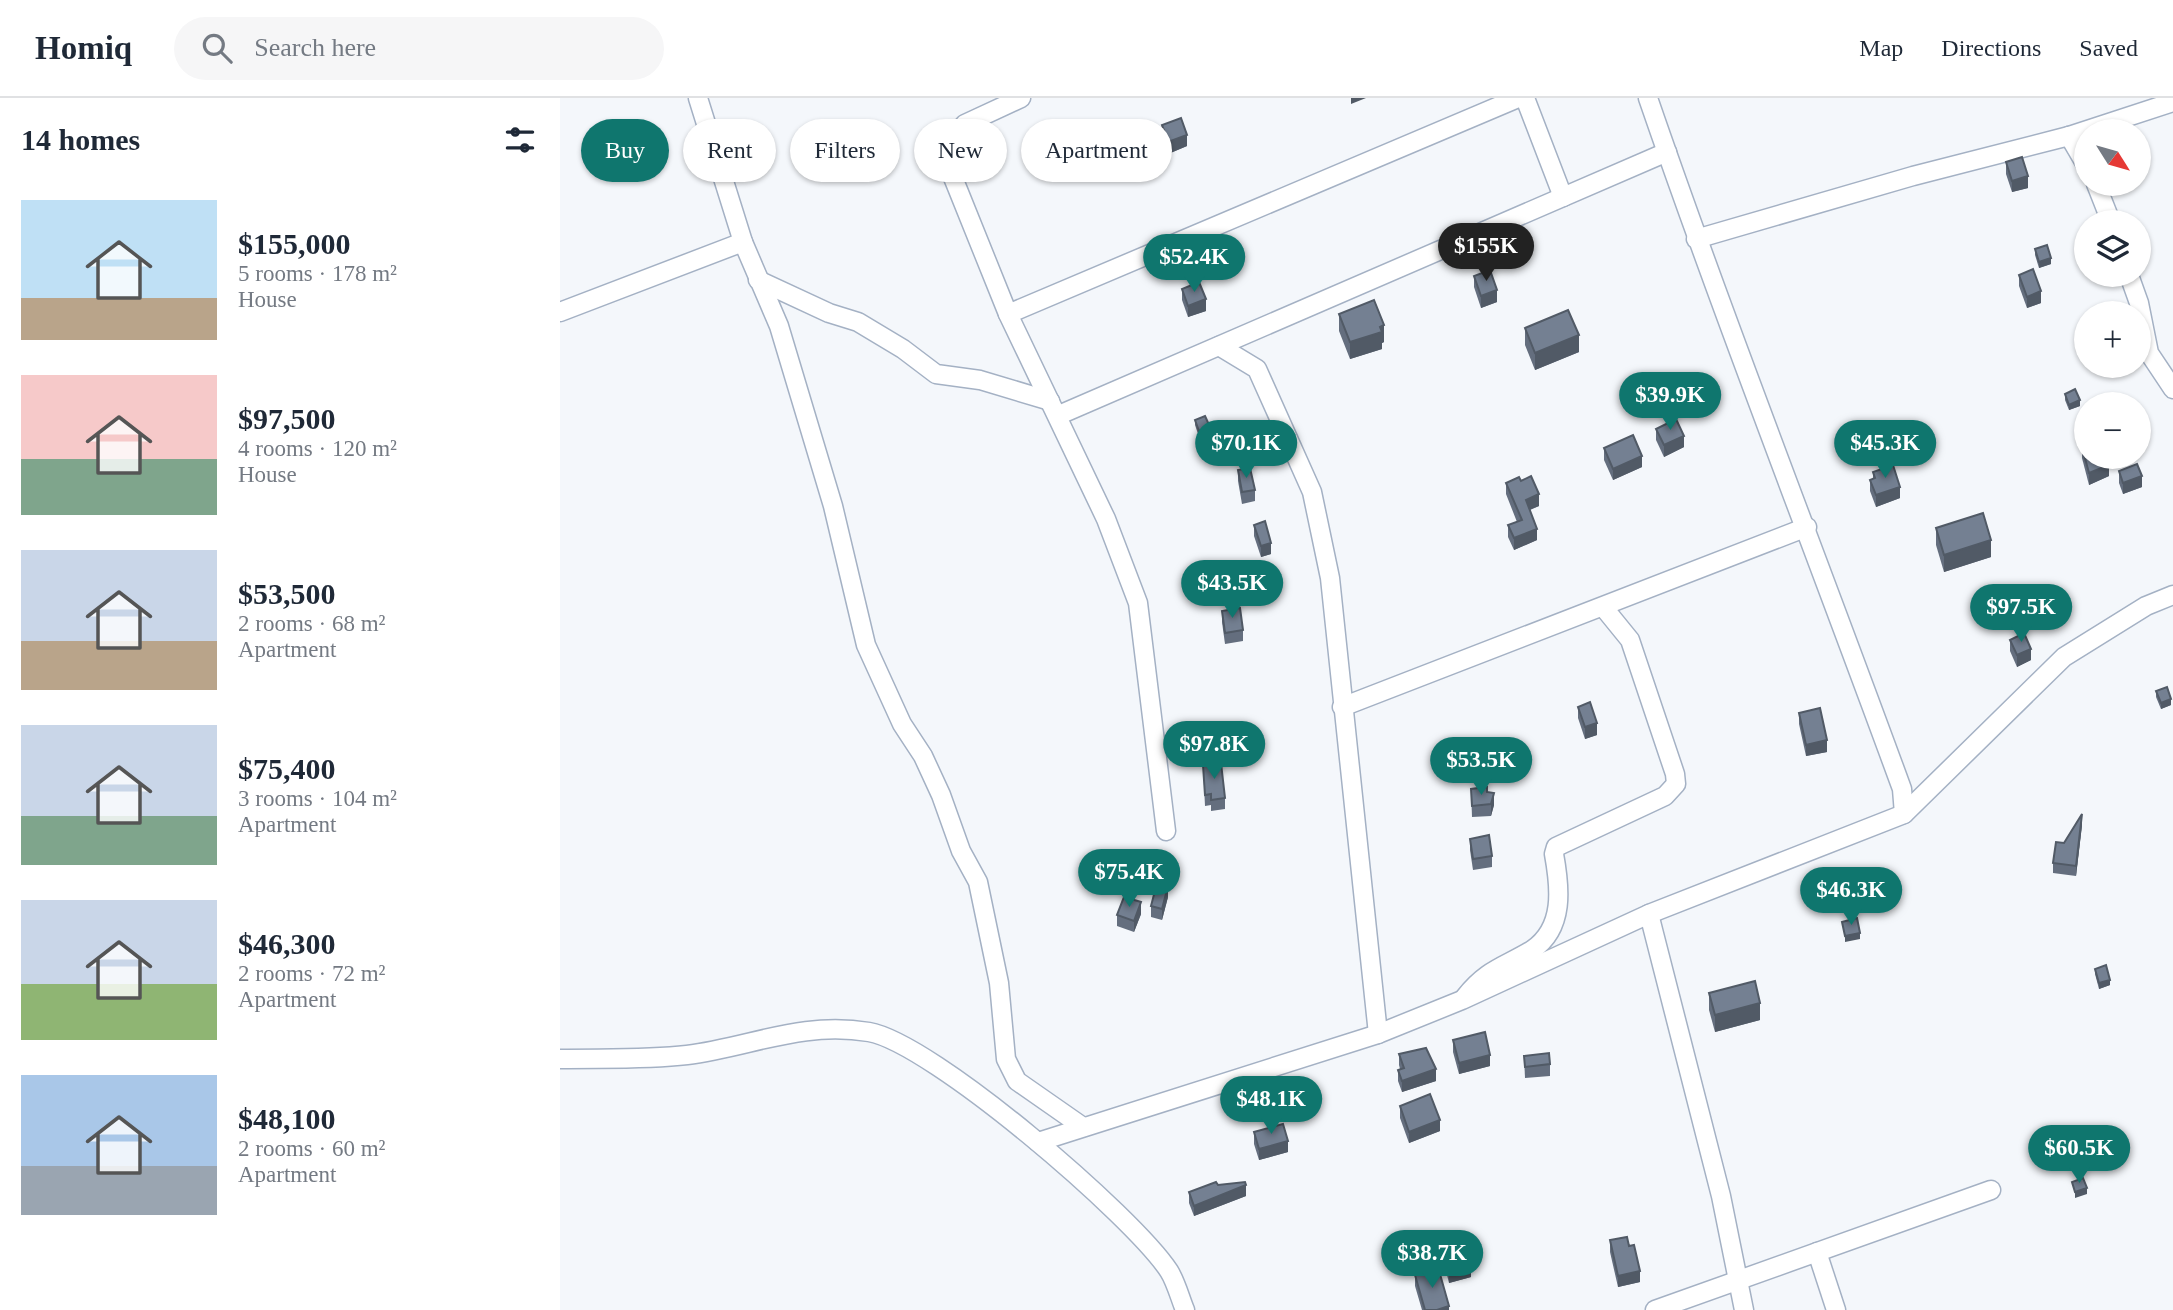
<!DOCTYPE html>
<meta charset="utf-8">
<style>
:root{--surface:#fff;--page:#f6f6f7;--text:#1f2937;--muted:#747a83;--line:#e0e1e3;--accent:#0f766e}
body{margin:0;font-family:"Times New Roman",serif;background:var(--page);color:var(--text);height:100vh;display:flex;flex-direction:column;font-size:26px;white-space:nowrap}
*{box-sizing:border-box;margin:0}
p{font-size:23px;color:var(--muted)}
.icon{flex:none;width:38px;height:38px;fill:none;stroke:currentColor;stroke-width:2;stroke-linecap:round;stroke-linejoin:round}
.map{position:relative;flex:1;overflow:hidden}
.sheet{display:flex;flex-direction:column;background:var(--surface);width:560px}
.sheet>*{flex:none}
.top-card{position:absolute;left:21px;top:21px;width:665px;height:63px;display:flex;gap:14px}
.needle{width:46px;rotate:127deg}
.tools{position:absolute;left:1514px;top:21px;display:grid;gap:14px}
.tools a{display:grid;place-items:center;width:77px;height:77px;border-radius:50%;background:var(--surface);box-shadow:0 2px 5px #0004;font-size:35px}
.price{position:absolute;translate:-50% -60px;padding:0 16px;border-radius:24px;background:var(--accent);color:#fff;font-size:23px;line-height:46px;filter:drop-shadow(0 2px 4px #0008)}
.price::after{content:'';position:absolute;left:50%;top:42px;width:21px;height:16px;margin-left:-10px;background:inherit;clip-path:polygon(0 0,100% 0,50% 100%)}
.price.on{background:#222;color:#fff}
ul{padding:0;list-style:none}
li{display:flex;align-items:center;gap:21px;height:175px;padding:0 21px}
li span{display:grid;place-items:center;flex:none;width:196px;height:140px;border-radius:0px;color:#555}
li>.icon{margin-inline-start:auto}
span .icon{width:84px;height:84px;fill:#fffc;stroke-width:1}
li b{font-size:30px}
h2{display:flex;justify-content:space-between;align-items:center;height:84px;padding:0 21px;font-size:30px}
.pill{padding:0 24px;border-radius:32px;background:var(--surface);box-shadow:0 2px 5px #0004;font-size:24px;line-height:63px}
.pill.on{background:var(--accent);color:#fff}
header{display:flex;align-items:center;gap:42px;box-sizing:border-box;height:98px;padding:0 35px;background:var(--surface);border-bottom:2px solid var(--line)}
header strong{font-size:33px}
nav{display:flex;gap:38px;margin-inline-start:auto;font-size:24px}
.search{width:490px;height:63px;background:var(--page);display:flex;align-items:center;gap:18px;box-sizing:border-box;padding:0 24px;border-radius:38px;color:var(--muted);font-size:26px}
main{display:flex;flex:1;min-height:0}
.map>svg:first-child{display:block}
</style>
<header>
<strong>Homiq</strong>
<div class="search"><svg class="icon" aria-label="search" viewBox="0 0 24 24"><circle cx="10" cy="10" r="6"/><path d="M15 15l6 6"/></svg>Search here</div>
<nav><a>Map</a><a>Directions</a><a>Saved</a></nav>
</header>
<main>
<section class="sheet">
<h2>14 homes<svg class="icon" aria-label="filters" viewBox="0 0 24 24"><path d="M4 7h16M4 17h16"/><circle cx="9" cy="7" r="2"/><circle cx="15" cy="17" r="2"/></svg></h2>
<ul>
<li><span style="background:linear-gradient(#bfe0f5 70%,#b9a48a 0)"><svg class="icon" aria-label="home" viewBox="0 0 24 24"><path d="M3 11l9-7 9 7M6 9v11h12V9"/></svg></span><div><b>$155,000</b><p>5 rooms · 178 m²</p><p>House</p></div></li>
<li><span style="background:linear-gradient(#f6c9c9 60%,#7fa58c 0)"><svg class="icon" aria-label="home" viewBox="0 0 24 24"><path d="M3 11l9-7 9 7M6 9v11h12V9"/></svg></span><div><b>$97,500</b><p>4 rooms · 120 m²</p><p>House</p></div></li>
<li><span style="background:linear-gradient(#c9d6e8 65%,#b9a48a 0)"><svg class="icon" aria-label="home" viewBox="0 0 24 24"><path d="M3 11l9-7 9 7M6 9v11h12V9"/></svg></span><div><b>$53,500</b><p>2 rooms · 68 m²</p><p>Apartment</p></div></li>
<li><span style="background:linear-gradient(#c9d6e8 65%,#7fa58c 0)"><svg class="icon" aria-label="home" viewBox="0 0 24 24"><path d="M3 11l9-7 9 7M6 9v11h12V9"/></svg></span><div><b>$75,400</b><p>3 rooms · 104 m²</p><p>Apartment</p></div></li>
<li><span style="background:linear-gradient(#c9d6e8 60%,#8fb573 0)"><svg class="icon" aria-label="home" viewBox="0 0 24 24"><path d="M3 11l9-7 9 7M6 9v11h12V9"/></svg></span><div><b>$46,300</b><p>2 rooms · 72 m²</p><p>Apartment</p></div></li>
<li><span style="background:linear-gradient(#a9c7e8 65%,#9aa5b1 0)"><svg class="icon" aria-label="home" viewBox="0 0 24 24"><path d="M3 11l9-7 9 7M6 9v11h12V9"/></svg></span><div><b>$48,100</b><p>2 rooms · 60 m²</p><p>Apartment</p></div></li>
</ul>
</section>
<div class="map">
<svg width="1613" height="1212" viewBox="0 0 1613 1212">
<rect width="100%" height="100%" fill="#f4f7fb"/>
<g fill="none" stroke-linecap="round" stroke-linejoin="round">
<g stroke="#a4b1c4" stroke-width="21">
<g id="minor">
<path d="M138 0 183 144 219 228 273 408 306 547 342 626 363 658 381 697 401 753 418 784 439 885 446 961 457 983 523 1029"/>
<path d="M461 0 405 26 388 44V67L448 216 546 421 578 505 606 733"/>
<path d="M965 0 1003 99"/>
<path d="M1088 0C1168 232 1258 461 1342 691L1344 716"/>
<path d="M1509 38 1526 67"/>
<path d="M1536 86 1551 124"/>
<path d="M1136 141 1353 78 1509 38 1613 4"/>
<path d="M1569 177 1579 205 1589 255 1613 291"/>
<path d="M198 182 269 215 298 224 343 251 376 276 420 282 490 303"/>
<path d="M0 214 183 144"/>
<path d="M448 216 958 0"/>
<path d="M659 248 697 271 752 394 770 480 818 936"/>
<path d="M499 317 1107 54"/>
<path d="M782 609 1247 429"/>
<path d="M1089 816 1161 1098 1184 1212"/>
<path d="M905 899C927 871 944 869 972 852 1005 830 1000 789 994 756L996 749 1105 698 1116 686 1115 676 1070 542 1044 510"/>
<path d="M0 961C42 960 85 962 127 957 191 949 240 923 309 934 372 945 573 1118 609 1173 616 1184 620 1200 625 1212"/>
<path d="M478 1044 818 936 902 902 1089 816 1344 716 1504 559 1586 508 1613 497"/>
<path d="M1257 1154 1276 1212"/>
<path d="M1095 1212 1431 1092"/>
</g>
</g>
<use href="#minor" stroke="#fff" stroke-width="18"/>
</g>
<g fill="#646e7e">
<path d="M602 27 627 48 608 56 602 39Z"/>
<path d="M505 36 528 58 512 65 505 47Z"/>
<path d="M1446 64 1468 90 1452 94 1446 76Z"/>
<path d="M1475 151 1491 166 1479 170 1475 157Z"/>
<path d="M1459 177 1481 205 1467 210 1459 188Z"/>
<path d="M914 178 937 204 921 210 914 189Z"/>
<path d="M622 191 646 213 628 219 622 202Z"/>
<path d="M779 216 824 244 822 245V251L790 261 779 233Z"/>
<path d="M965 230 1019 254 975 272 965 247Z"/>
<path d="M1505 296 1520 308 1509 312 1505 302Z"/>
<path d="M635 322 650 334 639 339 635 327Z"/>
<path d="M1096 331 1124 349 1104 359 1096 342Z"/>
<path d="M1522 349 1549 378 1529 387 1522 360Z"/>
<path d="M1044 350 1082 369 1053 382 1044 362Z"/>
<path d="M678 372 695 392V403L682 406 678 383Z"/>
<path d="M1559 373 1582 389 1563 396 1559 385Z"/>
<path d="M1313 374 1340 400 1316 409 1310 393V382L1313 381Z"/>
<path d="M961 383 979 408 970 412 977 442 954 452 948 439V427L957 424 946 396V385Z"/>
<path d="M694 427 711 456 701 459 694 438Z"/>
<path d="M1376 430 1431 459 1384 474 1376 447Z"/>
<path d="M662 513 683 532V543L665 546 662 524Z"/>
<path d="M1450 542 1471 562 1457 569 1450 553Z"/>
<path d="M1596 593 1611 607 1601 611 1596 599Z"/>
<path d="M1018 609 1037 637 1025 641 1018 620Z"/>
<path d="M1239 615 1267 654 1246 658 1239 626Z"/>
<path d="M643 667 665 700V711L651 713V707L645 708Z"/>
<path d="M911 691 927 694 934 707 931 718 912 719Z"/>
<path d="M1522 727 1516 778 1493 775V765Z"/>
<path d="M910 741 932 758V769L913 772 910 752Z"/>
<path d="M608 799 602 822 591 819V808Z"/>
<path d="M581 816 574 834 557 828V817Z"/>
<path d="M1535 871 1550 887 1539 891 1535 876Z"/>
<path d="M1149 895 1200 922 1155 934 1149 912Z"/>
<path d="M893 942 930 968 899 976 893 954Z"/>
<path d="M839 956 876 983 842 994 838 983V972L840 971 839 967Z"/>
<path d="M964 958 990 966V978L965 980Z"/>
<path d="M840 1008 880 1033 849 1045 840 1020Z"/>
<path d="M694 1034 728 1054 699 1062 694 1046Z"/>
<path d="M658 1087 686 1098 634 1118 629 1105V1094Z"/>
<path d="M1050 1142 1069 1148 1080 1184 1058 1189 1050 1154Z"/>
<path d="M884 1154 911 1179 889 1185 884 1165Z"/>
<path d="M855 1177 889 1212H862L855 1188Z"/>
</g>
<g fill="#515a66">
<path d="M791 0H806L791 6Z"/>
<path d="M627 37V48L608 56V44Z"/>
<path d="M528 47V58L512 65V53Z"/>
<path d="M1468 78V90L1452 94V83Z"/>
<path d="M1491 160V166L1479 170V164Z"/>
<path d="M937 192V204L921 210V198Z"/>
<path d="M1481 193V205L1467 210V199Z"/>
<path d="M646 201V213L628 219V208Z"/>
<path d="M824 227V244L822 245V251L790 261V244Z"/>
<path d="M1019 237V254L975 272V255Z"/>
<path d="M1520 302V308L1509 312V307Z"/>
<path d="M650 329V334L639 339V333Z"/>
<path d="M1124 338V349L1104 359V347Z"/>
<path d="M1082 358V369L1053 382V371Z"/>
<path d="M1549 367V378L1529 387V375Z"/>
<path d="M1582 378V389L1563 396V385Z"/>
<path d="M1340 389V400L1316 409V397Z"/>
<path d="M979 396V408L966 413V402Z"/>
<path d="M977 431V442L954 452V440Z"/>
<path d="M1431 442V459L1384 474V457Z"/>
<path d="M711 445V456L701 459V448Z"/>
<path d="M1471 551V562L1457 569V557Z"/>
<path d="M1611 601V607L1601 611V605Z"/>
<path d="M1037 625V637L1025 641V629Z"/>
<path d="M1267 642V654L1246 658V647Z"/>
<path d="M934 695V707L931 718V706Z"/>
<path d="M1522 716V727L1516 778V768Z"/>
<path d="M608 788V799L602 822V811Z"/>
<path d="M581 804V816L574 834V823Z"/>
<path d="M1300 835V841L1285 844V838Z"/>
<path d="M1550 882V887L1539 891V885Z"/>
<path d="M1200 905V922L1155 934V917Z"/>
<path d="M930 957V968L899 976V965Z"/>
<path d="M876 971V983L842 994V983Z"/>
<path d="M880 1022V1033L849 1045V1034Z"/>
<path d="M728 1043V1054L699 1062V1051Z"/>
<path d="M686 1087V1098L634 1118V1108Z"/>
<path d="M1527 1090V1096L1515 1100V1094Z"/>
<path d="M911 1168V1179L889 1185V1174Z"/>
<path d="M1080 1173V1184L1058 1189V1178Z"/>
<path d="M889 1208V1212H877Z"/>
</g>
<g fill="#748092" stroke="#515a66" stroke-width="2">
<path d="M621 20 627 37 608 44 602 27Z"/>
<path d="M521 29 528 47 512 53 505 36Z"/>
<path d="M1462 59 1468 78 1452 83 1446 64Z"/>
<path d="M1487 147 1491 160 1479 164 1475 151Z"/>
<path d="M1473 171 1481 193 1467 199 1459 177Z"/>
<path d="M930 172 937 192 921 198 914 178Z"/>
<path d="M639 184 646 201 628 208 622 191Z"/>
<path d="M814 202 824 227 820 229 822 234 790 244 779 216Z"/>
<path d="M1008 212 1019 237 975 255 965 230Z"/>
<path d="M1515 291 1520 302 1509 307 1505 296Z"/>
<path d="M645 318 650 329 639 333 635 322Z"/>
<path d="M1116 321 1124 338 1104 347 1096 331Z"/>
<path d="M1073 337 1082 358 1053 371 1044 350Z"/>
<path d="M1526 347V359H1545L1549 367 1529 375 1522 349Z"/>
<path d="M1577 366 1582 378 1563 385 1559 373Z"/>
<path d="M1333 367 1340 389 1316 397 1310 382 1315 380 1313 374Z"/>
<path d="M690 370 695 392 682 394 678 372Z"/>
<path d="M971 378 979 396 966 402 977 431 954 440 948 427 962 422 946 385 959 379 961 383Z"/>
<path d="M1423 415 1431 442 1384 457 1376 430Z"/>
<path d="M705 423 711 445 701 448 694 427Z"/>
<path d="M680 510 683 532 665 535 662 513Z"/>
<path d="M1464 535 1471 551 1457 557 1450 542Z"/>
<path d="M1607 589 1611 601 1601 605 1596 593Z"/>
<path d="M1030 604 1037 625 1025 629 1018 609Z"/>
<path d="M1260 610 1267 642 1246 647 1239 615Z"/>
<path d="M661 665 665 700 651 702V696L645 697 643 667Z"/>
<path d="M927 689V694L934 695 931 706 912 708 911 691Z"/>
<path d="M1522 716 1516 768 1493 765 1496 744 1504 745Z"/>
<path d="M929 737 932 758 913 761 910 741Z"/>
<path d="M597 785 608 788 602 811 591 808Z"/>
<path d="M564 799 581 804 574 823 557 817Z"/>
<path d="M1297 820 1300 835 1285 838 1282 824Z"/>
<path d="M1546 867 1550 882 1539 885 1535 871Z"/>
<path d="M1195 883 1200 905 1155 917 1149 895Z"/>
<path d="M925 934 930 957 899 965 893 942Z"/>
<path d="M866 950 876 971 842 983 838 972 844 970 839 956Z"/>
<path d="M989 955 990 966 965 969 964 958Z"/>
<path d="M870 996 880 1022 849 1034 840 1008Z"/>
<path d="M723 1026 728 1043 699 1051 694 1034Z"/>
<path d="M1523 1080 1527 1090 1515 1094 1512 1084Z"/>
<path d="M656 1084 658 1087 685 1084 686 1087 634 1108 629 1094Z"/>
<path d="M1067 1139 1069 1148 1074 1147 1080 1173 1058 1178 1050 1142Z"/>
<path d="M906 1150 911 1168 889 1174 884 1154Z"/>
<path d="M878 1169 889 1208 877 1212H865L855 1177Z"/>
</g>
</svg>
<div class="tools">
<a><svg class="needle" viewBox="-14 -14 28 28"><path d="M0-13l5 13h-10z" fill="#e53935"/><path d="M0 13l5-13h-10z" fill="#747a83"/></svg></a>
<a><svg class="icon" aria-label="layers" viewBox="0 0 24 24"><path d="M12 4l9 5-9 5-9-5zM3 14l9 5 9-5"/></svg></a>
<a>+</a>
<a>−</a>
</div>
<b class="price on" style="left:926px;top:185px">$155K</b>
<b class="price" style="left:634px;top:196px">$52.4K</b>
<b class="price" style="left:1110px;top:334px">$39.9K</b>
<b class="price" style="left:686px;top:382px">$70.1K</b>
<b class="price" style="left:1325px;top:382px">$45.3K</b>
<b class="price" style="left:672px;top:522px">$43.5K</b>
<b class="price" style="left:1461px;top:546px">$97.5K</b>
<b class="price" style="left:654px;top:683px">$97.8K</b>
<b class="price" style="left:921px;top:699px">$53.5K</b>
<b class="price" style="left:569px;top:811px">$75.4K</b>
<b class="price" style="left:1291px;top:829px">$46.3K</b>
<b class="price" style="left:711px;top:1038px">$48.1K</b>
<b class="price" style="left:1519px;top:1087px">$60.5K</b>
<b class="price" style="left:872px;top:1192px">$38.7K</b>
<div class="top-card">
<a class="pill on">Buy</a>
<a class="pill">Rent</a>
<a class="pill">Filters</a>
<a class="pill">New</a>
<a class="pill">Apartment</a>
</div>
</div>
</main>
